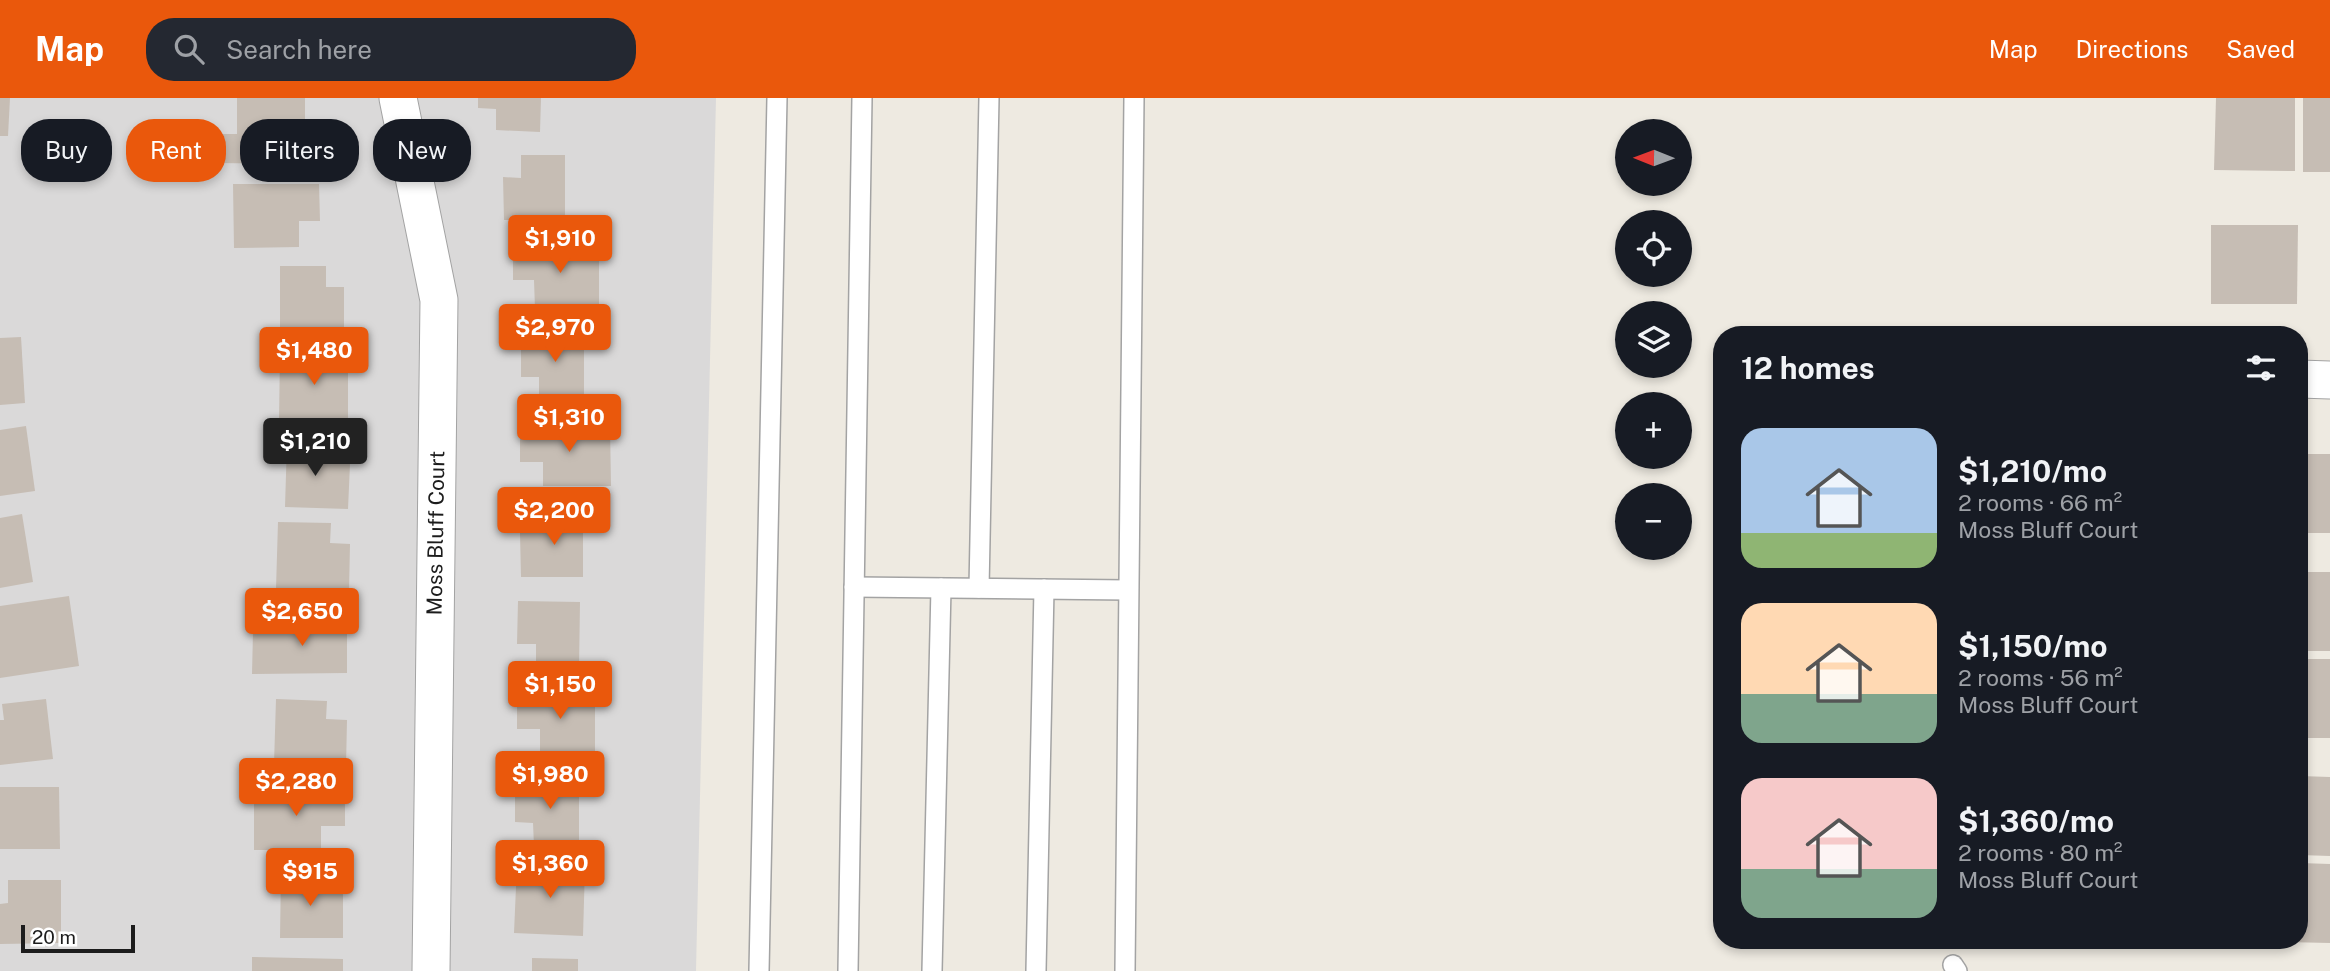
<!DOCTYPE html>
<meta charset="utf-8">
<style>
:root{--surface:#171b24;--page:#242831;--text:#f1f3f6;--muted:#9ea1a6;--accent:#ea580c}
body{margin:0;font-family:"Public Sans",sans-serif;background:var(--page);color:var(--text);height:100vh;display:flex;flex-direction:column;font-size:26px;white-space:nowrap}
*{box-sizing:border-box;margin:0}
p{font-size:23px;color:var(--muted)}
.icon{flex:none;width:38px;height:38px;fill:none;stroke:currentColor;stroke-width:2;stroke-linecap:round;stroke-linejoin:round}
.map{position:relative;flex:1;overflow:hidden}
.panel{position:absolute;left:1713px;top:228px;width:595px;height:623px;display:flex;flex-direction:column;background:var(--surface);border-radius:28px;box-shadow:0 4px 10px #0003}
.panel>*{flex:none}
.guide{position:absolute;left:21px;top:21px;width:665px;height:63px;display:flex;gap:14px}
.needle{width:46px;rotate:271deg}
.buttons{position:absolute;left:1615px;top:21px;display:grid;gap:14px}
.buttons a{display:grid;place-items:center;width:77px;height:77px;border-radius:50%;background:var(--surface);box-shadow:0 4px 10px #0003;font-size:35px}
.scale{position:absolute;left:21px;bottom:18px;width:114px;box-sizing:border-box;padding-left:7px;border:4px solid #1c1c1c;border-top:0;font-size:19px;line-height:24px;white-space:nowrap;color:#1c1c1c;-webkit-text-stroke:5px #fff;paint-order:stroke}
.price{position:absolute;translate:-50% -60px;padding:0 16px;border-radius:7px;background:var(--accent);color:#fff;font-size:23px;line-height:46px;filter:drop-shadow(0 2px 4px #0008)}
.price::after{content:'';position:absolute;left:50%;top:42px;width:21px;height:16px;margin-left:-10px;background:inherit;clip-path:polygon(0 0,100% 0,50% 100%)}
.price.on{background:#222;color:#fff}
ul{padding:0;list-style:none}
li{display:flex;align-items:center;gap:21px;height:175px;padding:0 28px}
li span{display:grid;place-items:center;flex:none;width:196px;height:140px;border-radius:21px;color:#555}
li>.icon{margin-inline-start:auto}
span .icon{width:84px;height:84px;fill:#fffc;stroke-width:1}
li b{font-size:30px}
h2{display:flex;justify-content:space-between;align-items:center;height:84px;padding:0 28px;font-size:30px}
.tag{padding:0 24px;border-radius:28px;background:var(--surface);box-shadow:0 4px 10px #0003;font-size:24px;line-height:63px}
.tag.on{background:var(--accent);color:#fff}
header{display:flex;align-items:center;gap:42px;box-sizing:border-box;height:98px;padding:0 35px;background:var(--accent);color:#fff}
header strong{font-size:33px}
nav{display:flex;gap:38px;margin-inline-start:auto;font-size:24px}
.search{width:490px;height:63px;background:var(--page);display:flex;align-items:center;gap:18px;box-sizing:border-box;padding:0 24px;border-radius:28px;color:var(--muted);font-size:26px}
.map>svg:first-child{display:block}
</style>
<header>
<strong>Map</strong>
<div class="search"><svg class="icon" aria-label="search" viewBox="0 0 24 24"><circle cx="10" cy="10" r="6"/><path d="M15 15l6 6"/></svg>Search here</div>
<nav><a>Map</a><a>Directions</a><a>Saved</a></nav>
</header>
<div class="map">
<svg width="2330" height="873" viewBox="0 0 2330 873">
<rect width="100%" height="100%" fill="#eeeae1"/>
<path fill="#dad9d9" d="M0 0H716L696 873H0Z"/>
<g fill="#c6bdb4">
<path d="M0 0H10L8 38H0Z"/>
<path d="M237 0H305V66L217 65V36H237Z"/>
<path d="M478 0H541L540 34 496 32V11L478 10Z"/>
<path d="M2216 0H2295V73L2214 72Z"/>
<rect x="2303" y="0" width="27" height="74"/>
<path d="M521 57H565V122H504L503 79 521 80Z"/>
<path d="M233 86H319L320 123H299V149L234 150Z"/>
<path d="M2211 127H2298L2297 206H2211Z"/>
<path d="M513 147H599V211H535L534 182H513Z"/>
<path d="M280 168H326V189H344V234H280Z"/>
<path d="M521 234 584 235V302H539V279H521Z"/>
<path d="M21 239 25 305 0 307V240Z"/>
<path d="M280 254H348V324H279Z"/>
<path d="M26 328 35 393 0 398V332Z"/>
<path d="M520 328H610L611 388H543V364H520Z"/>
<path d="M287 344 332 346 331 365 350 366 348 411 285 409Z"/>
<rect x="2300" y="356" width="30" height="79"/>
<path d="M538 415H583V479H521L520 435H538Z"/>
<path d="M22 416 33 484 0 490V420Z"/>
<path d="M278 424 331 425 330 445 350 446 349 493 276 491Z"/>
<rect x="2300" y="474" width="30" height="79"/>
<path d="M69 498 79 568 0 580V508Z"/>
<path d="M518 503 580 504 579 570 536 569V546H517Z"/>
<path d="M347 521V575L252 576 253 534H274L275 522Z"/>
<rect x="2300" y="561" width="30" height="79"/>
<path d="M517 594 595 595V656H540V631H517Z"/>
<path d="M46 601 53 661 0 667V622H4L2 606Z"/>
<path d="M276 601 327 603 326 621 347 622 346 669 274 666Z"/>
<path d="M2300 678 2330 679V758L2300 757Z"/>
<path d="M515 682H579V748H534L533 725 515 724Z"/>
<path d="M0 689H59L60 751H0Z"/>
<path d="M345 692V728H321V752H254V693Z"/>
<path d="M2300 765 2330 766V845L2284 844V842H2300Z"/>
<path d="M517 766 585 768 583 838 514 835Z"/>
<path d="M281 775 325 776V795L343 796V840H280Z"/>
<path d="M8 782H61V845L0 846V806L8 805Z"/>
<path d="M252 859 343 861V873H252Z"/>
<path d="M532 860 578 861V873H532Z"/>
</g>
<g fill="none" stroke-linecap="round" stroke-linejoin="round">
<g stroke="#a3a3a3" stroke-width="22">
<g id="service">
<path d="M854 489 1128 492"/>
<path d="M979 490 989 0"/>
<path d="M1953 867 1957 873"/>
<path d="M759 873 777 0"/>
<path d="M848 873 862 0"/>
<path d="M932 873 941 490"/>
<path d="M1036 873 1044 491"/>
<path d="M1125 873 1134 0"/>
</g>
</g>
<g stroke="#a3a3a3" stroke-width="39">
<g id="minor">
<path d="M398 0 439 202 431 873"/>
<path d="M2300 281 2330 282"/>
</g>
</g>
<use href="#service" stroke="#fff" stroke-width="19"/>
<use href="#minor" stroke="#fff" stroke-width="37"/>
</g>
<g text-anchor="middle" stroke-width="7" stroke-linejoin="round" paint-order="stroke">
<g font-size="21" fill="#1c1c1c" stroke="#fff">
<text transform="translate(436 435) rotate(-89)" y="7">Moss Bluff Court</text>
</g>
</g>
</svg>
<div class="buttons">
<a><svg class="needle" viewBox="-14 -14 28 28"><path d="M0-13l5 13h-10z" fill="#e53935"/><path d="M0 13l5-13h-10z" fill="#9ea1a6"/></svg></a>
<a><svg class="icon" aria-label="locate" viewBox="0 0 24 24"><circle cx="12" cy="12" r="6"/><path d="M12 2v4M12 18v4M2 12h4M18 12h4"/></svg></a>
<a><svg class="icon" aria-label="layers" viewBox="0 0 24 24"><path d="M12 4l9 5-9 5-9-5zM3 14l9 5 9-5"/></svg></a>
<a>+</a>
<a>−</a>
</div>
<div class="scale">20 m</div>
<b class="price" style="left:560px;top:177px">$1,910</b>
<b class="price" style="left:555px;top:266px">$2,970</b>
<b class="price" style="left:314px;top:289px">$1,480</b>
<b class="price" style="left:569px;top:356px">$1,310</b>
<b class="price on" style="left:315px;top:380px">$1,210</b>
<b class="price" style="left:554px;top:449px">$2,200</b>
<b class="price" style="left:302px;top:550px">$2,650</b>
<b class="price" style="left:560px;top:623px">$1,150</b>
<b class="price" style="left:550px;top:713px">$1,980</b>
<b class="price" style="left:296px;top:720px">$2,280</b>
<b class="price" style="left:550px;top:802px">$1,360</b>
<b class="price" style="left:310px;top:810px">$915</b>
<div class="guide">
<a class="tag">Buy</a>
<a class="tag on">Rent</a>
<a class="tag">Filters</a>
<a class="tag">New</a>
</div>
<section class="panel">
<h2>12 homes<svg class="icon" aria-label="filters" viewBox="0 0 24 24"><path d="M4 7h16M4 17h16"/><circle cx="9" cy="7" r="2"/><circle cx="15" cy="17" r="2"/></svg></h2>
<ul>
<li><span style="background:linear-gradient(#a9c7e8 75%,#8fb573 0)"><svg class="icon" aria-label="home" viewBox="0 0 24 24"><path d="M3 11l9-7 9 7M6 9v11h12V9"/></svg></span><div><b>$1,210/mo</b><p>2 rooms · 66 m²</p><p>Moss Bluff Court</p></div></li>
<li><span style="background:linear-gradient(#ffd9b3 65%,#7fa58c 0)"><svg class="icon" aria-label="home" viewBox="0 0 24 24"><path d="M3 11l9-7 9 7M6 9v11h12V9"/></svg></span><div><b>$1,150/mo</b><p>2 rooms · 56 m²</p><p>Moss Bluff Court</p></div></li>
<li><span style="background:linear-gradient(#f6c9c9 65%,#7fa58c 0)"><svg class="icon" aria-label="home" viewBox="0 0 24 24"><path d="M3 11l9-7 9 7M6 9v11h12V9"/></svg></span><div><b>$1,360/mo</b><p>2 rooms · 80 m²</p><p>Moss Bluff Court</p></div></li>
</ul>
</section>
</div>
